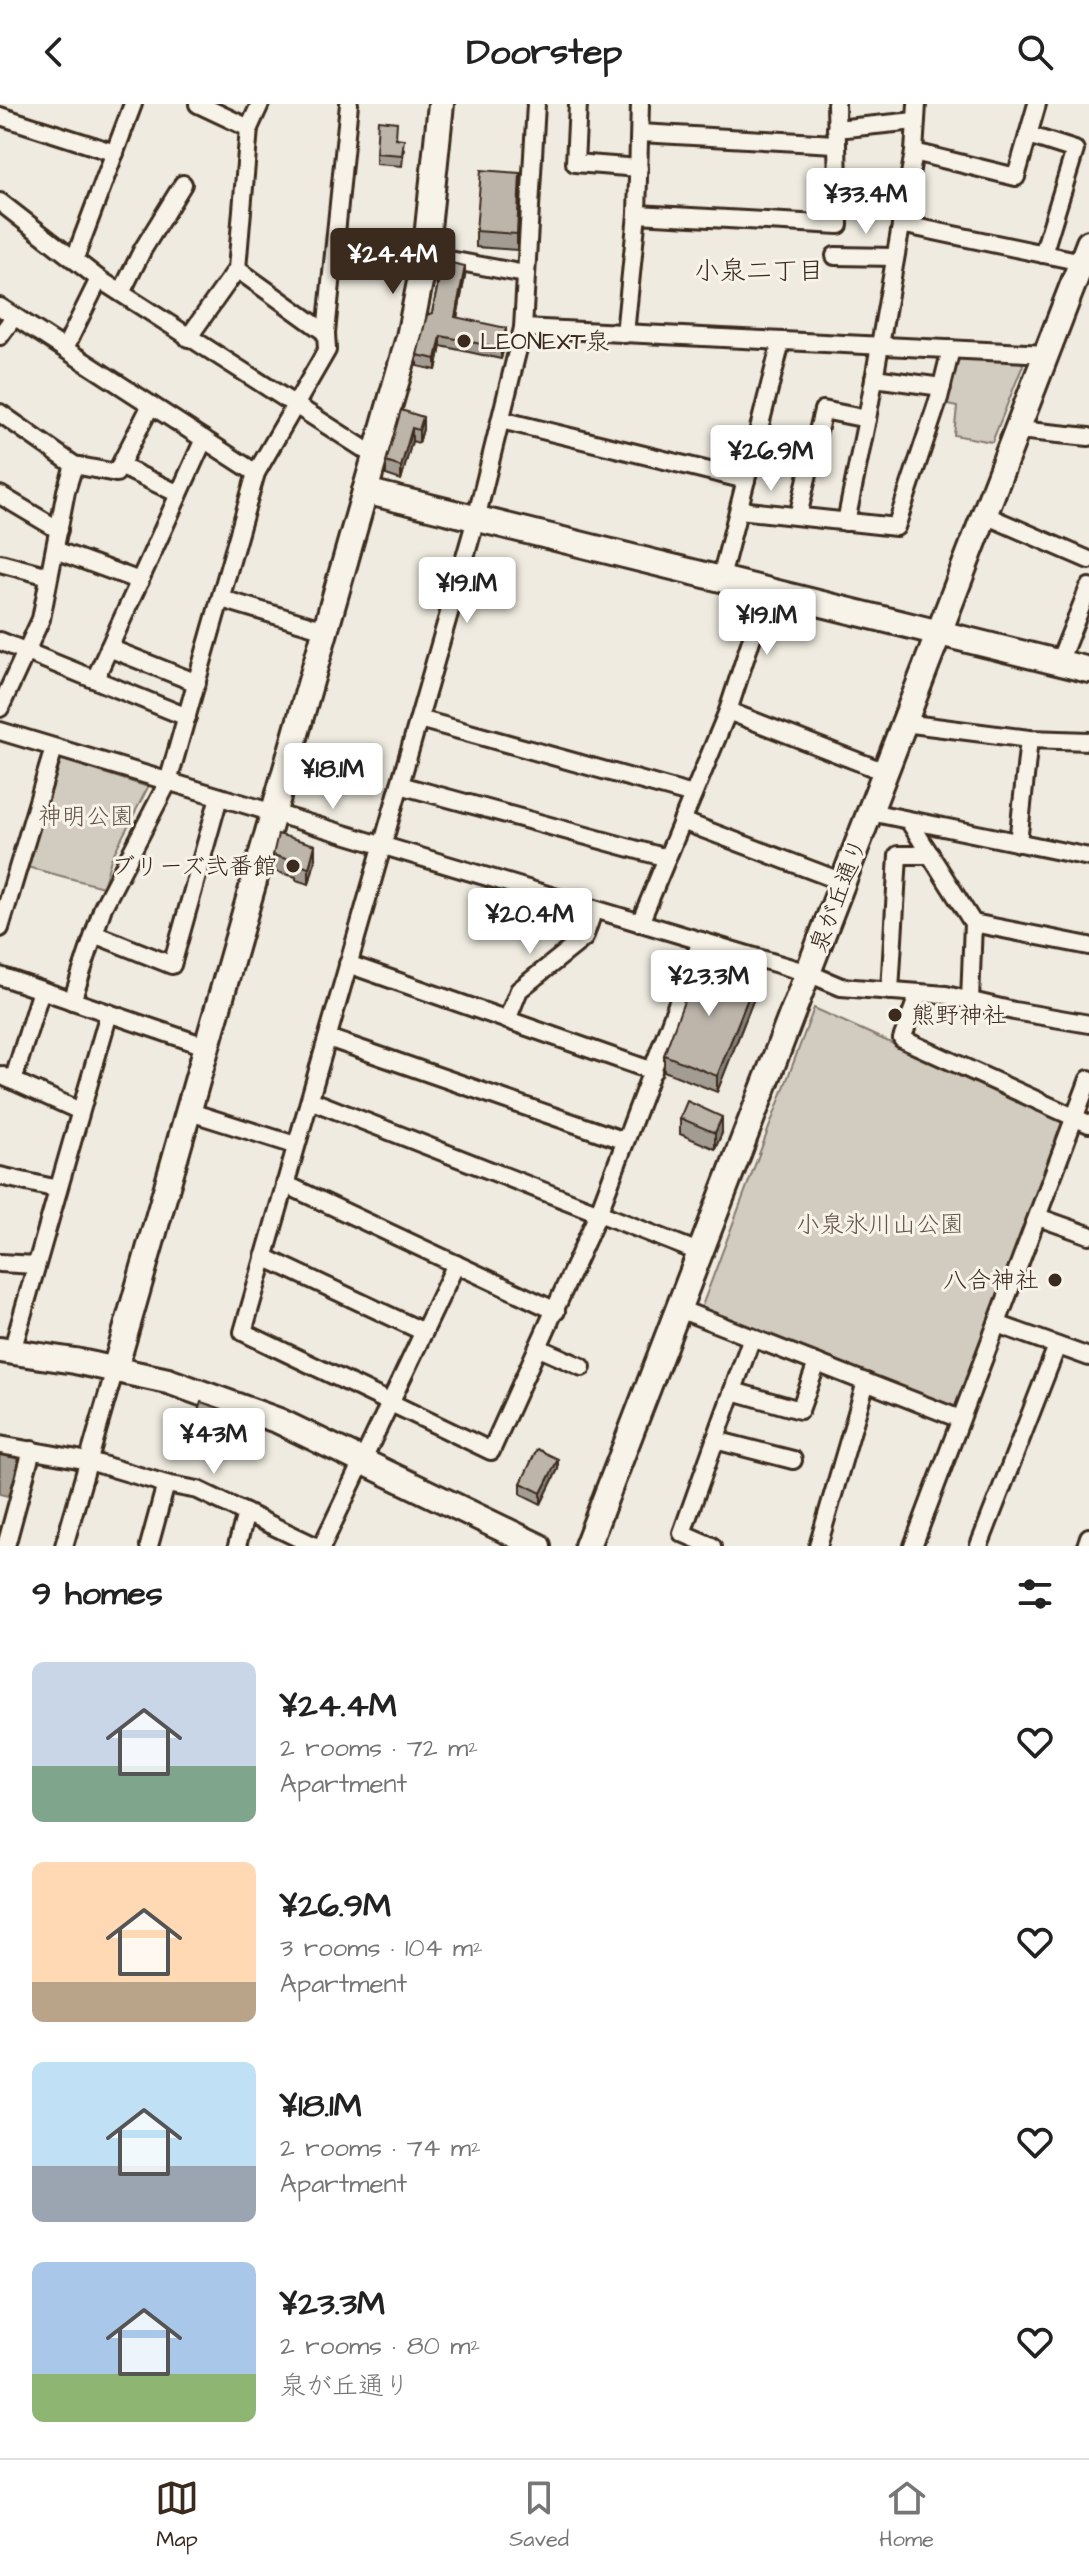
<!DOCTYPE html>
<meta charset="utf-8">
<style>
:root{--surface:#fff;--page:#f2f2f2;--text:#222;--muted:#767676;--line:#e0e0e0;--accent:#3b2a1e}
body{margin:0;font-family:"Architects Daughter","Klee One",sans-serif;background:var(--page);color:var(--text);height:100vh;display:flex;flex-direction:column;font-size:30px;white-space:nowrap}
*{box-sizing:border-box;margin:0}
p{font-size:26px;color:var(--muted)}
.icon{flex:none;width:44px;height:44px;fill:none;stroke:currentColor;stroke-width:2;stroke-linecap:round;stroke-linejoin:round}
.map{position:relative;height:1442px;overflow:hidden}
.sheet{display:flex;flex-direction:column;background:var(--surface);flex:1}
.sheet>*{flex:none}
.price{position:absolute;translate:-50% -68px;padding:0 18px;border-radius:8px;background:#fff;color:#222;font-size:26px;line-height:52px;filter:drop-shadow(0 2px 4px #0008)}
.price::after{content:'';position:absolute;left:50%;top:48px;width:24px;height:18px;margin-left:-12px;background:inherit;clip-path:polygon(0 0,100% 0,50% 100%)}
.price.selected{background:var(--accent);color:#fff}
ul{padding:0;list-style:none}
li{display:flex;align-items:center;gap:24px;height:200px;padding:0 32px}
li span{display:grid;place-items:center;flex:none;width:224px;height:160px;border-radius:12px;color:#555}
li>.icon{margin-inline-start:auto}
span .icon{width:96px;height:96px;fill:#fffc;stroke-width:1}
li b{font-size:34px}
h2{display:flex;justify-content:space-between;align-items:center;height:96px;padding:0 32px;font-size:34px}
header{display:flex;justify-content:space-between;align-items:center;height:104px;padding:0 32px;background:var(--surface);font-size:36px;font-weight:800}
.menu{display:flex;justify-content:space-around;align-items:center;height:112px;border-top:2px solid var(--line);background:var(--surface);font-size:22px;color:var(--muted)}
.menu a{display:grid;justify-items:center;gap:4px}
.menu .selected{color:var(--accent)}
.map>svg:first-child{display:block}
</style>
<header><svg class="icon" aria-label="back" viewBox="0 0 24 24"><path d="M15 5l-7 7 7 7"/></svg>Doorstep<svg class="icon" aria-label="search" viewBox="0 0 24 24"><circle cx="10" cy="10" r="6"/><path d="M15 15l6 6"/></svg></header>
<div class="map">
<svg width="1089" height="1442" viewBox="0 0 1089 1442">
<rect width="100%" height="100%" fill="#efebe0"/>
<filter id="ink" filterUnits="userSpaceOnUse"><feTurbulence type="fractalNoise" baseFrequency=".0125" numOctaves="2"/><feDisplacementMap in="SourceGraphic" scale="16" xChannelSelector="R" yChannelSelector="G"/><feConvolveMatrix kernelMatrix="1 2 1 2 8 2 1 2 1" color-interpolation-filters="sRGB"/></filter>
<g filter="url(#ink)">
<g fill="#d1cbc0" stroke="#867a6f" stroke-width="2">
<path d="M957 252 1020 255 1023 261 992 338 954 331 957 303 943 300Z"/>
<path d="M60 655 148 683 111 755 103 783 27 763Z"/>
<path d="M814 904 1061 1016 1065 1022 959 1302 952 1305 704 1208 702 1202Z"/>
</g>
<path fill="#aaa296" stroke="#7e7266" stroke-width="2" d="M0 1348 13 1349 21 1362 12 1393 0 1390Z"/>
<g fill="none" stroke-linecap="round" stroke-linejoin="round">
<g stroke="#3b2a1e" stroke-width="22">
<g id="street">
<path d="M198 0 249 24"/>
<path d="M536 0 523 224 476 415 243 1228 491 1347 598 1110 701 837"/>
<path d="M578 0 575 59 639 64"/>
<path d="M0 12 115 49"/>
<path d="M836 25 915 17"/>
<path d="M640 29 835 40"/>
<path d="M1028 31 1075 46 1043 150"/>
<path d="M914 48 1016 73 1037 0"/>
<path d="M0 98 99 175 375 352"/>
<path d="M637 110 839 121 836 0"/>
<path d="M901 120 1082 158"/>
<path d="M336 135 525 170"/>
<path d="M835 152 895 153"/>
<path d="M75 154 133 0"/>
<path d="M237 165 326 229"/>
<path d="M121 189 143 145 183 80"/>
<path d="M0 203 256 369"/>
<path d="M523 224 1046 250"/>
<path d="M625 230 637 110 640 0"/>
<path d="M0 232 14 213"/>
<path d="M188 234 237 165 249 24 260 0"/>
<path d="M65 244 99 175"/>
<path d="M874 274 942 283"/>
<path d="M0 309 74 361 116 369 151 301"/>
<path d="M867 315 914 48 917 0"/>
<path d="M501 316 746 376"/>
<path d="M1018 326 1089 333"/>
<path d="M120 362 179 390"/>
<path d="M0 391 59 426"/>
<path d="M739 406 896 423 939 294 951 245"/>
<path d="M985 411 1089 456"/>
<path d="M798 412 823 306 867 315 846 418"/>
<path d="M55 446 140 477"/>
<path d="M0 459 49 472"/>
<path d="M721 474 781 238"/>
<path d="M222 495 325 526"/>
<path d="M0 537 187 613"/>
<path d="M109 544 197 579"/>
<path d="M1059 558 1089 483"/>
<path d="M95 575 204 335"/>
<path d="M0 604 41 515 66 387 74 361"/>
<path d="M728 607 885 668"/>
<path d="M419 615 693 691"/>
<path d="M904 619 1029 635 1089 637"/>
<path d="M0 627 808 869 841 883 946 891 1014 907 1089 920"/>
<path d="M400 681 667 754"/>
<path d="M870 708 1089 753"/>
<path d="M682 717 843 778"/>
<path d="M909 717 973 819 970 896"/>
<path d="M1018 739 1029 635"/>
<path d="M640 819 728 607 767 487"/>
<path d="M973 819 1089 842"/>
<path d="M0 824 54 644"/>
<path d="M94 830 172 861 219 693"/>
<path d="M348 860 653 967"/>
<path d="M0 872 205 942"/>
<path d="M890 887 898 751H931"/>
<path d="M919 889 902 935 1089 1020"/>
<path d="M72 897 103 803 168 678 256 369 327 246 326 229 349 0"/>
<path d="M507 916 519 886 584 834 594 805"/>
<path d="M328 934 625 1037"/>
<path d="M0 971 80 1007"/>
<path d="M13 977 41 886"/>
<path d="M310 996 701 1149"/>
<path d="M187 1007 295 1041"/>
<path d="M0 1072 58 1085"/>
<path d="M285 1080 556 1207"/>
<path d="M1038 1113 1089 1131"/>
<path d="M264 1153 424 1228"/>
<path d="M0 1159 36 1161"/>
<path d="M679 1205 960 1315"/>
<path d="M997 1220 1089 1253"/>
<path d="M539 1244 582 1263"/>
<path d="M12 1247 109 909"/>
<path d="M733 1287 800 1306 817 1259"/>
<path d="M715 1336 793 1356"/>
<path d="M0 1341 89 1357 166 1380 198 1386 315 1442"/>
<path d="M6 1442 32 1346"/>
<path d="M64 1442 115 1265"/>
<path d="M149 1442 166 1380"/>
<path d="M237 1442 246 1409"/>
<path d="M322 1442 456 1160"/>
<path d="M712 1442 682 1429 752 1233"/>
<path d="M818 1442 866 1278"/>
<path d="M913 1442 1089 975"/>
<path d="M979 1442 1057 1242"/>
<path d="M1086 1442 1089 1433"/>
</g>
</g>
<g stroke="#3b2a1e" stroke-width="30">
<g id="secondary">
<path d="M365 387 1089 566"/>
<path d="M0 1246 75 1257 168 1277 279 1317 538 1442"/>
<path d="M115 1265 409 233 425 153 441 0"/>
<path d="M587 1442 1089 139"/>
</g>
</g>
<use href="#street" stroke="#f7f3e8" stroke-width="16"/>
<use href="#secondary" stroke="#f7f3e8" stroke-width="24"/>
</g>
<g fill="#a39c92" stroke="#3b2a1e" stroke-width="2">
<path d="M397 34 404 45 402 62 376 60V49Z"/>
<path d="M520 85 517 146 476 143V127Z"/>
<path d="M465 172 457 214 506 235 501 255 441 242 436 266 417 262V251L432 209 437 185 436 175Z"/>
<path d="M401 306 423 325 419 339 412 337 401 376 386 371V358Z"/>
<path d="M273 751 315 757 309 780 296 776V773L273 767Z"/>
<path d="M754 894 717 988 664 967V951Z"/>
<path d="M680 1014 722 1029 715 1045 680 1030Z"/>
<path d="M222 1316 211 1350 190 1342V1332Z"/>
<path d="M558 1365 541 1400 521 1390V1379Z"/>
</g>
<g fill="#847f77" stroke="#3b2a1e" stroke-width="2">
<path d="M520 69V85L517 146V130Z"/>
<path d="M465 162V172L455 224V213Z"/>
<path d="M506 224V235L501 255V244Z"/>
<path d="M441 232V242L436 266V255Z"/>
<path d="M423 313V325L419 339V326Z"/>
<path d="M412 324V337L401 376V363Z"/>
<path d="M315 741V757L309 780V764Z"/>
<path d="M754 879V894L717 988V972Z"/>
<path d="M722 1013V1029L715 1045V1029Z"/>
<path d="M222 1305V1316L211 1350V1339Z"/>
<path d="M558 1355V1365L541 1400V1389Z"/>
</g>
<g fill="#bdb5aa" stroke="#3b2a1e" stroke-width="2">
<path d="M378 16 397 18 396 34 404 35 402 51 376 49Z"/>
<path d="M481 66 520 69 517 130 476 127Z"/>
<path d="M442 157 465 162 455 213 506 224 501 244 441 232 436 255 417 251 427 211 432 209 439 175H436Z"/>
<path d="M401 306 423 313 419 326 412 324 401 363 386 358Z"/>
<path d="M278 730 315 741 309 764 296 760V758L273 751Z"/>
<path d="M699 857 754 879 717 972 664 951Z"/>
<path d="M687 997 722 1013 715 1029 680 1014Z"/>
<path d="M201 1298 222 1305 211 1339 190 1332Z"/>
<path d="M537 1345 558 1355 541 1389 521 1379Z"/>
</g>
</g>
<g fill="#3b2a1e" stroke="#f7f3e8" stroke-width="3">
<circle cx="464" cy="237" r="8"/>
<circle cx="293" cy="762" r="8"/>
<circle cx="895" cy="911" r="8"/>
<circle cx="1055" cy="1176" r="8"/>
</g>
<g text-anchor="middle" stroke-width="6" stroke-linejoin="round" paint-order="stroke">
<g font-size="24" fill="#3b2a1e" stroke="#f7f3e8" text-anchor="start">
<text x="480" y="245">LEONEXT泉</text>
<text x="277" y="770" text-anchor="end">ブリーズ弐番館</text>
<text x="911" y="919">熊野神社</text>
<text x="1039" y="1184" text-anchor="end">八合神社</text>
</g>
<g font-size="24" fill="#605246" stroke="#f7f3e8">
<text x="86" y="720">神明公園</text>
<text x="880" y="1128">小泉氷川山公園</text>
</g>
<g font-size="24" fill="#3b2a1e" stroke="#f7f3e8">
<text transform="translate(838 791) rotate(-69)" y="8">泉が丘通り</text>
</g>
<g font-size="26" fill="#3b2a1e" stroke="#f7f3e8">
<text x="759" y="175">小泉二丁目</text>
</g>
</g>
</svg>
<b class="price" style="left:866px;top:132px">¥33.4M</b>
<b class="price selected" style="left:393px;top:192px">¥24.4M</b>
<b class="price" style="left:771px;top:389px">¥26.9M</b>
<b class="price" style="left:467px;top:521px">¥19.1M</b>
<b class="price" style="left:767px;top:553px">¥19.1M</b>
<b class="price" style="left:333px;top:707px">¥18.1M</b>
<b class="price" style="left:530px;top:852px">¥20.4M</b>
<b class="price" style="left:709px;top:914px">¥23.3M</b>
<b class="price" style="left:214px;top:1372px">¥43M</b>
</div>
<section class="sheet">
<h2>9 homes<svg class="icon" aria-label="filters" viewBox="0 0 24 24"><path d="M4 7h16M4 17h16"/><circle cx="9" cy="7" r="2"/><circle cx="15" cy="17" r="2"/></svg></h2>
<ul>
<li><span style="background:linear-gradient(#c9d6e8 65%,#7fa58c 0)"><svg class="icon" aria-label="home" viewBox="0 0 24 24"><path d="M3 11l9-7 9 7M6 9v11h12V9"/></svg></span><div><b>¥24.4M</b><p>2 rooms · 72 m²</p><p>Apartment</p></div><svg class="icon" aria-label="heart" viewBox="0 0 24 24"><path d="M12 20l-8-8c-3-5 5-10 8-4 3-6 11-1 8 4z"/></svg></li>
<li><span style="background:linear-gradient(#ffd9b3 75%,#b9a48a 0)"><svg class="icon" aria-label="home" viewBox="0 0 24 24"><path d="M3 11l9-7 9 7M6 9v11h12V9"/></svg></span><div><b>¥26.9M</b><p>3 rooms · 104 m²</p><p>Apartment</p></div><svg class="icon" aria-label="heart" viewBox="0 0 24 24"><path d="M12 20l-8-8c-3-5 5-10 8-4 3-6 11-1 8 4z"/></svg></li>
<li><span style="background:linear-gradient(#bfe0f5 65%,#9aa5b1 0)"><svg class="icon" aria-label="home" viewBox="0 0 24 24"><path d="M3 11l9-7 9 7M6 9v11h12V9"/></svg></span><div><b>¥18.1M</b><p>2 rooms · 74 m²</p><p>Apartment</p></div><svg class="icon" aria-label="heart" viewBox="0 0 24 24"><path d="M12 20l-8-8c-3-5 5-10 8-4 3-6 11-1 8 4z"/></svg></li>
<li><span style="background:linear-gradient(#a9c7e8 70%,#8fb573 0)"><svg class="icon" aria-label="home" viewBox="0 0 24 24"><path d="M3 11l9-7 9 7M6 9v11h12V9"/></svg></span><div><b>¥23.3M</b><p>2 rooms · 80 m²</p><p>泉が丘通り</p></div><svg class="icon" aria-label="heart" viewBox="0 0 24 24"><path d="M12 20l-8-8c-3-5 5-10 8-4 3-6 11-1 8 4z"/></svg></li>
</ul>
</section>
<nav class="menu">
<a class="selected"><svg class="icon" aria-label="map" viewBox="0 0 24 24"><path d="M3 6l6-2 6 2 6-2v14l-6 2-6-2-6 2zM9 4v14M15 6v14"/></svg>Map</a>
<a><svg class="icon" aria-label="saved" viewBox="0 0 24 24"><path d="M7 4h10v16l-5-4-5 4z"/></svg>Saved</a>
<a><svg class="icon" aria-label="home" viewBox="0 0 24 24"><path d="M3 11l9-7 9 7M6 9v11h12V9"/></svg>Home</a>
</nav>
